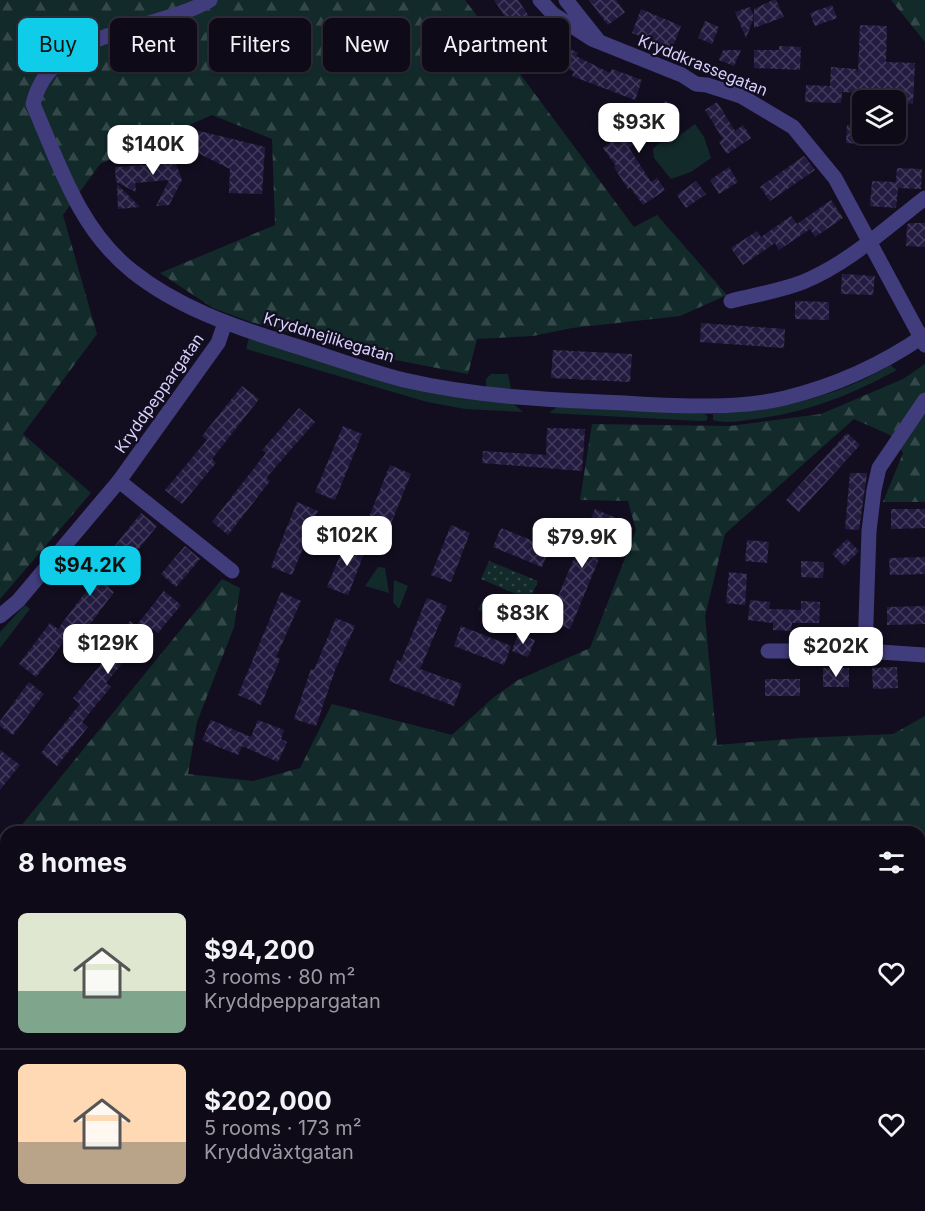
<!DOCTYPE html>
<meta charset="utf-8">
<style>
:root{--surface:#0e0a18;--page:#1c1825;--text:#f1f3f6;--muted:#9b9aa2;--line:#2e2b37;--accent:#0fcde9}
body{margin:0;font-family:Inter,sans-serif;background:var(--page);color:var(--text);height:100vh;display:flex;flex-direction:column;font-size:22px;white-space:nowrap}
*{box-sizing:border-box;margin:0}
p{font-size:20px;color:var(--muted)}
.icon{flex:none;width:33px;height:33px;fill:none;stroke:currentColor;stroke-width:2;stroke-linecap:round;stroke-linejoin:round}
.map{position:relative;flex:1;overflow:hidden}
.side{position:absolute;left:0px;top:826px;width:926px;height:386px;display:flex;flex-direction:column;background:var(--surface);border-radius:18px 18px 0 0;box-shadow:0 2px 4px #0004,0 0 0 2px var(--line)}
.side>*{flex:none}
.guide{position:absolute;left:18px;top:18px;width:600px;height:54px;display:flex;gap:12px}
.buttons{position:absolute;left:852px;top:90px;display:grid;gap:12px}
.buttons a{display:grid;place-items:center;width:54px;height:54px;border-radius:9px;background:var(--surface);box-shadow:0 2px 4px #0004,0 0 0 2px var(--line);font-size:30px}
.price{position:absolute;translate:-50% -51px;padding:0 14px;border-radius:12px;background:#fff;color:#222;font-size:20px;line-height:39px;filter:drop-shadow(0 2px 3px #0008)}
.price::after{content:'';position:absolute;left:50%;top:36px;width:18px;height:14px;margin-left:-9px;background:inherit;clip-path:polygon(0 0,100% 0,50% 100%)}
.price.selected{background:var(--accent);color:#111}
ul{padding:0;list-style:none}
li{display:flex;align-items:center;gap:18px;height:150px;padding:0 18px}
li+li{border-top:2px solid var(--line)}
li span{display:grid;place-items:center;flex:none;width:168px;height:120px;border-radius:9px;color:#555}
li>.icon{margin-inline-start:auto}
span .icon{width:72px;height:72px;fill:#fffc;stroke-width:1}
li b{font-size:26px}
h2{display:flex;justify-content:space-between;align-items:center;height:72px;padding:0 18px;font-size:26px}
.chip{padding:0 21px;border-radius:9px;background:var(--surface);box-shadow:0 2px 4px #0004,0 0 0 2px var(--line);font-size:21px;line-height:54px}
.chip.selected{background:var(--accent);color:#111}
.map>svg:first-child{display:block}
</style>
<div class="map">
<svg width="925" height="1211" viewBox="0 0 925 1211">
<defs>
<pattern id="forest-firs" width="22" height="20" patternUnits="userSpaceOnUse" patternTransform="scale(1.5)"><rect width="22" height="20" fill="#122a2a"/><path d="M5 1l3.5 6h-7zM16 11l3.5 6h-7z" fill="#34484a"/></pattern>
<pattern id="park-dots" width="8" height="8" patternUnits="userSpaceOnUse" patternTransform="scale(1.5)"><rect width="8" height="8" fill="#122a2a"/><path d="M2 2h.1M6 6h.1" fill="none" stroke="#34484a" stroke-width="1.8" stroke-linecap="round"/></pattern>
<pattern id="building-cross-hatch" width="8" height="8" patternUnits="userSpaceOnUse" patternTransform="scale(1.5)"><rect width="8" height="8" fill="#241c40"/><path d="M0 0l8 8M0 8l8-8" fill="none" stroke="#433c5c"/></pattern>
</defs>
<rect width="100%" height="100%" fill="#120e20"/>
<g fill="#122a2a">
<path d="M695 124 704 137 711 158 691 172 671 179 654 158 653 149 659 143 671 142Z"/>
<path d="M249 337 441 394 514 404 523 412 465 409 427 402 246 349Z"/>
<path d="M890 365 897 370C851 395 806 413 754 419 741 421 725 424 713 420V414C775 410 837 398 890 365Z"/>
<path d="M491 374H508L511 389 486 387V379Z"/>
<path d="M557 407 705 414 708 417 706 421H699L549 413Z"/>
<path d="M378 567 385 568 389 593 365 586Z"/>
<path d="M394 580 408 586 399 609 393 602Z"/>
<path d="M482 601 514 614 510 623 478 610Z"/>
<path d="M25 605 30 609 0 648V632Z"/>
<path d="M416 1206H505L503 1211H413Z"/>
<path d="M547 1206H578L598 1211H546Z"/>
</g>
<g fill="url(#forest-firs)">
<path d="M0 0H465L634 227 657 215 727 295 680 316 572 328 533 336 477 339 468 374 380 357 251 322 213 308 160 273 275 225 272 139 212 115 100 164 63 215 97 334 23 434 91 493 0 599Z"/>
<path d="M891 0H925V42Z"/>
<path d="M925 364V502H883L903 453 890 435 854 419 725 534 705 616 717 745 800 738 893 734 925 716V861L920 862V832H16L222 579 240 588 234 627 197 722 188 774 253 781 300 768 332 704 452 735 494 697 518 680 590 648 636 530 628 501 580 500 592 424 730 426 821 414 903 379Z"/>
<path d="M0 834 6 838V1206H40L35 1210 0 1207Z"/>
<path d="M203 1206H239L236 1211H208Z"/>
</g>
<path fill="url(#park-dots)" d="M489 561 538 581 530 600 481 579Z"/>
<g fill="url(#building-cross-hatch)">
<path d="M494 0H518L539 31 578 53 576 56 610 73 612 69 642 80 635 100 572 76 574 72 523 43Z"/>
<path d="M589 0H616L625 12 608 25Z"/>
<path d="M773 0H776L784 17 754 28V9Z"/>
<path d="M832 5 837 18 815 26 810 13Z"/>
<path d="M750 7 754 17 746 38 735 12Z"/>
<path d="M641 9 681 26 672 49 632 33Z"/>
<path d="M705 21 719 27 712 44 698 38Z"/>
<path d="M860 25 887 26 886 62 915 63 913 104 887 100V94L842 92 841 103 805 102 806 85 830 86 831 67 856 69 858 73Z"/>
<path d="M779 46 801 47 800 70 754 68V50H779Z"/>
<path d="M723 50H741L734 66 719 60Z"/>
<path d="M666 101 680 119 667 129 660 120 631 142 633 144 629 148 651 182 657 178 665 190 643 205 630 187 628 189 614 167 616 166 603 148Z"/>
<path d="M717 102 735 131 743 125 751 138 727 154 719 142 723 139 705 110Z"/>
<path d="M847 125H862V144L846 143Z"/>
<path d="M195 130 265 147 262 194 229 193 230 169 192 150Z"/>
<path d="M170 149 182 180 169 205 156 206 169 180 135 183 136 192 116 182 115 167 161 164 157 153Z"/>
<path d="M804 156 815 170 770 201 760 187Z"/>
<path d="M729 167 738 182 719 194 710 180Z"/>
<path d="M897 168 922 169 921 189 898 188 896 208 870 206 872 181 896 182Z"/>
<path d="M696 181 706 194 686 208 677 195Z"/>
<path d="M117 184 140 207 118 209Z"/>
<path d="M831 200 843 218 815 237 810 229 779 250 775 243 743 265 731 248 757 231 761 237 791 216 797 224Z"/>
<path d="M909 223H925V247L906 246 907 225Z"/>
<path d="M842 274 875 276 873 295 841 294Z"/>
<path d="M795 301 829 302V320L795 319Z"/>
<path d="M701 323 785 329 784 348 700 342Z"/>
<path d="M553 350 632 354 630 382 551 378Z"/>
<path d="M242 386 259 399 212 459 216 463 182 504 165 490 207 440 202 436Z"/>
<path d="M299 408 315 422 266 478 270 481 228 535 212 522 266 453 262 450Z"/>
<path d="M343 426 362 434 335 500 315 492Z"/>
<path d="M547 428 585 429 582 471 482 463 483 451 546 455Z"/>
<path d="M847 433 860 445 799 512 786 500Z"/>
<path d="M390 465 411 474 386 536 365 527Z"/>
<path d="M850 473H867L859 530 845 529Z"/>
<path d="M297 502 318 511 292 575 271 567Z"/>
<path d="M595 509 616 518 570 629 548 620Z"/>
<path d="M891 509H925V528L891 529Z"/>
<path d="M141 513 157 526 108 587 114 592 85 631 77 625 36 677 19 664 50 623 58 629 102 570 98 567Z"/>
<path d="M451 525 470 533 451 582 431 575Z"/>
<path d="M501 528 550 548 542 567 493 547Z"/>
<path d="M347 538 367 546 348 595 327 587Z"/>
<path d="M847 539 859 551 844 566 832 554Z"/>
<path d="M747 540 769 542 767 563 745 561Z"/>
<path d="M185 546 200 559 176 587 161 574Z"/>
<path d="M925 557V574L890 575 889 558Z"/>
<path d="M801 561 824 562 823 578 801 577Z"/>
<path d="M729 572 747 574 745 605 726 603Z"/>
<path d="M164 591 181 605 158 633 151 628 106 683 111 687 82 722 88 727 57 766 41 753 80 704 73 698 101 664 97 661 130 621 136 626Z"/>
<path d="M281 592 301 601 276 657 280 659 261 705 238 695Z"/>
<path d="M427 598 447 606 420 669 462 684 454 706 389 681 397 660 401 661Z"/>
<path d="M750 600 770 602 769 609 801 610V601L820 602 819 623H792L791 631 773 630V623L748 620Z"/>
<path d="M925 606V624L887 625V607Z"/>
<path d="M336 618 355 626 335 670 316 726 294 719 311 669 314 670Z"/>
<path d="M461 626 511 646 504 665 454 646Z"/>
<path d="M518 634 535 640 528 657 512 651Z"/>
<path d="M897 667 898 688 873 689 872 668Z"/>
<rect x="823" y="668" width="26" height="19"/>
<rect x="765" y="679" width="35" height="17"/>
<path d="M29 682 44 694 13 735 0 726V721Z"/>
<path d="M211 720 251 737 258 720 284 730 281 739 287 742 278 762 242 746 238 755 202 740Z"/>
<path d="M0 750 20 765 0 790Z"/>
</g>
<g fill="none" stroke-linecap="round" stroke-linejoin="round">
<g stroke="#413c7c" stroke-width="15">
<path d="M210 0C154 33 51 28 33 104 59 164 79 229 132 271 177 307 232 326 286 343 325 355 364 370 404 380 477 397 551 400 625 403 677 406 734 410 785 398 835 386 883 364 925 335"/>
<path d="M540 0 553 14 592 39 682 75 696 84 707 85 741 96 793 127 835 178 925 345"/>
<path d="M566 0 597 39"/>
<path d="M731 301C754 295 780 291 803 282 849 263 886 228 925 198"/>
<path d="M925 400 879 468 874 490 869 531 865 651 925 655"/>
<path d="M119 481 232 571"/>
<path d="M0 616 18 601 119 481 218 343 225 323"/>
<path d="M768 651H865"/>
</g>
</g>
<g text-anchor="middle" stroke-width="4.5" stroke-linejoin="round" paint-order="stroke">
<g font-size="16" fill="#d7d1fc" stroke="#120e20">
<text transform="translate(703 65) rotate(22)" y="6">Kryddkrassegatan</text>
<text transform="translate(329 337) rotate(17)" y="6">Kryddnejlikegatan</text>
<text transform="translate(159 393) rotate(-55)" y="6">Kryddpeppargatan</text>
</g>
</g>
</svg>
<div class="buttons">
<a><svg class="icon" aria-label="layers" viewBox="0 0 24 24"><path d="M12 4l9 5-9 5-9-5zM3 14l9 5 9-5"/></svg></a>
</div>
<b class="price" style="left:639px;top:154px">$93K</b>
<b class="price" style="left:153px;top:176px">$140K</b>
<b class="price" style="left:347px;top:567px">$102K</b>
<b class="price" style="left:582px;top:569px">$79.9K</b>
<b class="price selected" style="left:90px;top:597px">$94.2K</b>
<b class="price" style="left:523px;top:645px">$83K</b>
<b class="price" style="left:108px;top:675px">$129K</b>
<b class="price" style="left:836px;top:678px">$202K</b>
<div class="guide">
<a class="chip selected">Buy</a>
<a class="chip">Rent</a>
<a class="chip">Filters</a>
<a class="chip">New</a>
<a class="chip">Apartment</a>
</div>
<section class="side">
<h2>8 homes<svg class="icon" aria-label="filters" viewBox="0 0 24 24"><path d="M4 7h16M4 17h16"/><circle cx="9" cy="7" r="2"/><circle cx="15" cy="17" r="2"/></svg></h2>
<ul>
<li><span style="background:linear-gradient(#dfe7d0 65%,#7fa58c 0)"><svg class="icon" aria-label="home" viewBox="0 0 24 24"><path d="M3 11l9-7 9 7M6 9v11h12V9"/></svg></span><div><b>$94,200</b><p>3 rooms · 80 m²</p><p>Kryddpeppargatan</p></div><svg class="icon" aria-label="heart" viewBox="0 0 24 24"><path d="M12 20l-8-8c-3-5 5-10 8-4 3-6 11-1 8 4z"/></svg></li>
<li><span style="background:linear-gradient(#ffd9b3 65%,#b9a48a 0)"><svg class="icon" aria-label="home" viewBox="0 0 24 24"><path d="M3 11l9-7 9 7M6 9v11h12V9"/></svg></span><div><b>$202,000</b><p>5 rooms · 173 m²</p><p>Kryddväxtgatan</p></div><svg class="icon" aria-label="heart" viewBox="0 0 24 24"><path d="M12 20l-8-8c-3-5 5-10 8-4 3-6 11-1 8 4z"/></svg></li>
</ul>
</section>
</div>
